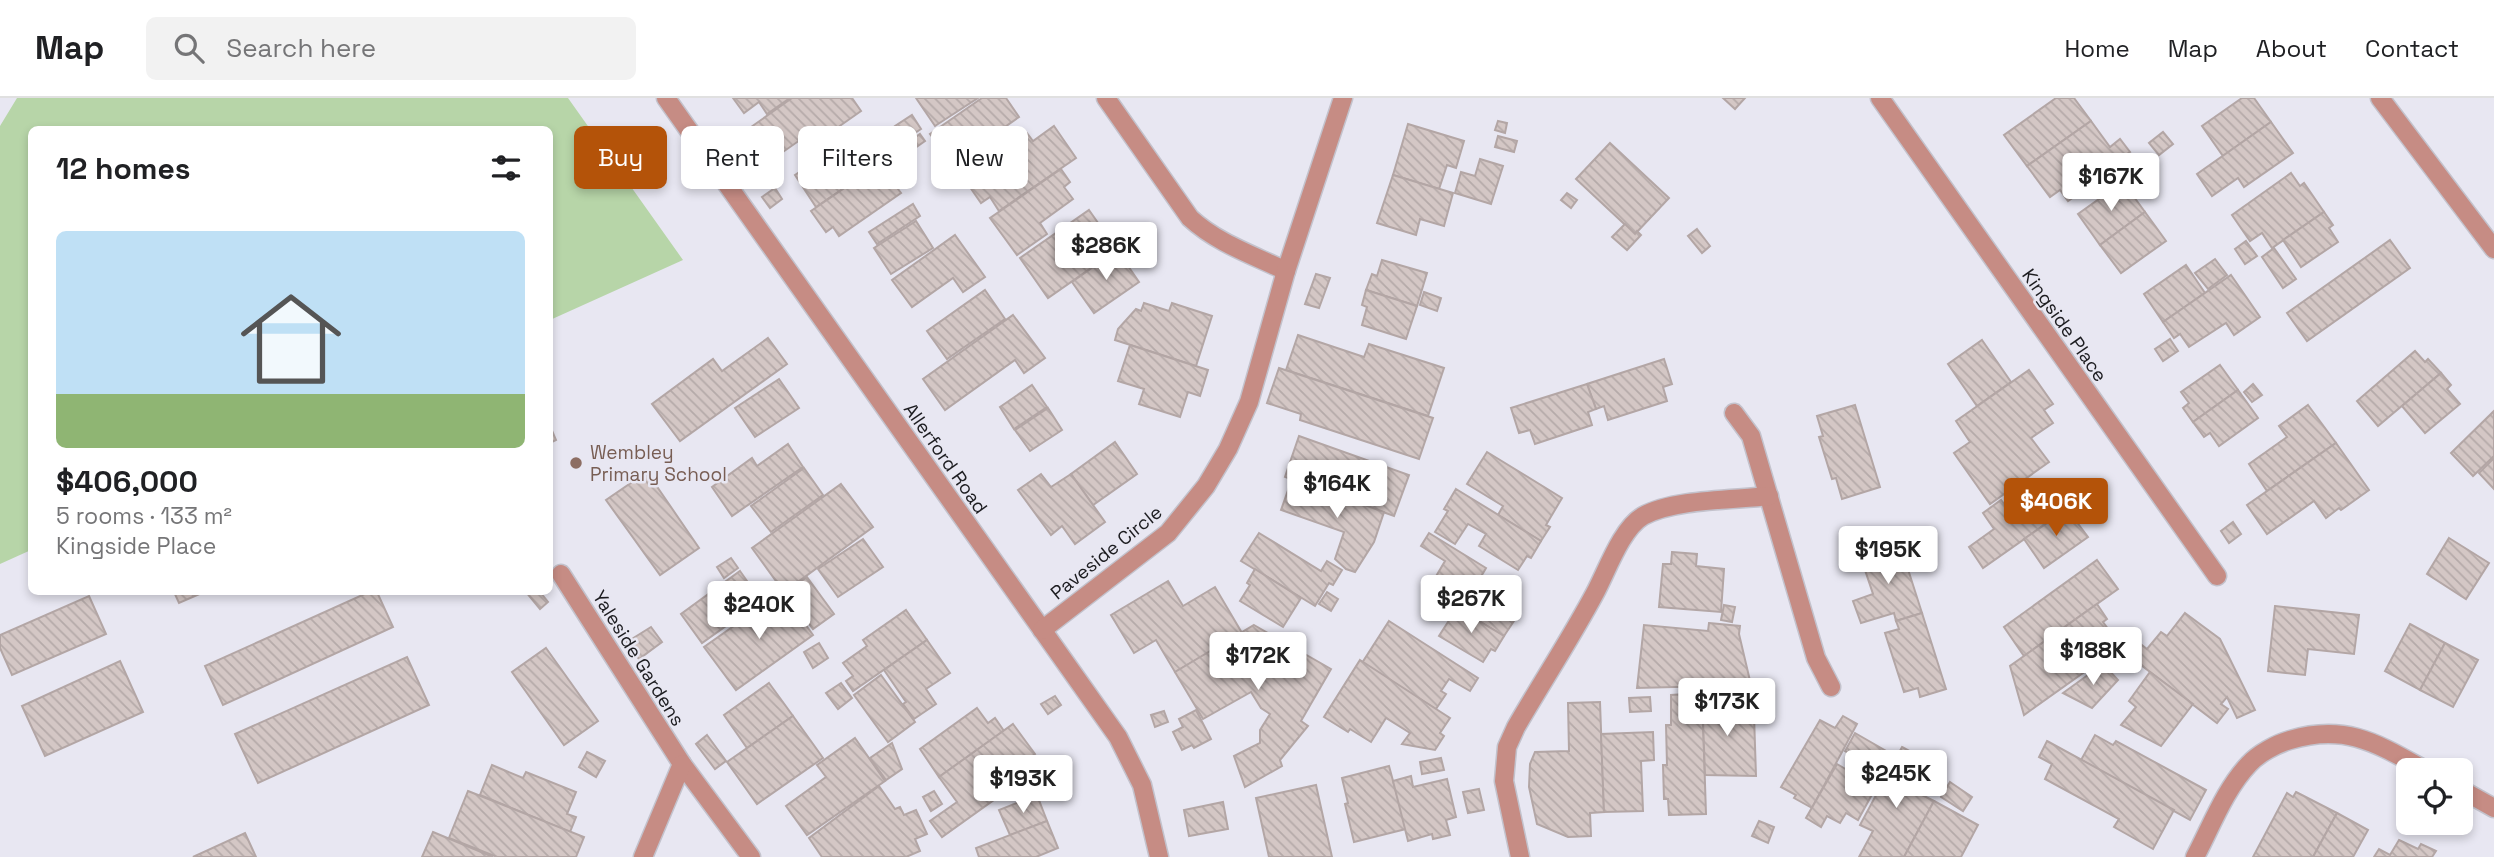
<!DOCTYPE html>
<meta charset="utf-8">
<style>
:root{--surface:#fff;--page:#f2f2f2;--text:#202124;--muted:#757577;--line:#e0e0e0;--accent:#b45309}
body{margin:0;font-family:"Space Grotesk",sans-serif;background:var(--page);color:var(--text);height:100vh;display:flex;flex-direction:column;font-size:26px;white-space:nowrap}
*{box-sizing:border-box;margin:0}
p{font-size:23px;color:var(--muted)}
.icon{flex:none;width:38px;height:38px;fill:none;stroke:currentColor;stroke-width:2;stroke-linecap:round;stroke-linejoin:round}
.map{position:relative;flex:1;overflow:hidden}
.side{position:absolute;left:28px;top:28px;width:525px;height:469px;display:flex;flex-direction:column;background:var(--surface);border-radius:10px;box-shadow:0 4px 10px #0003}
.side>*{flex:none}
.top-card{position:absolute;left:574px;top:28px;width:665px;height:63px;display:flex;gap:14px}
.buttons{position:absolute;left:2396px;top:660px;display:grid;gap:14px}
.buttons a{display:grid;place-items:center;width:77px;height:77px;border-radius:10px;background:var(--surface);box-shadow:0 4px 10px #0003;font-size:35px}
.price{position:absolute;translate:-50% -60px;padding:0 16px;border-radius:7px;background:#fff;color:#222;font-size:23px;line-height:46px;filter:drop-shadow(0 2px 4px #0008)}
.price::after{content:'';position:absolute;left:50%;top:42px;width:21px;height:16px;margin-left:-10px;background:inherit;clip-path:polygon(0 0,100% 0,50% 100%)}
.price.current{background:var(--accent);color:#fff}
ul{padding:0;list-style:none}
li{display:grid;align-content:center;gap:14px;height:371px;padding:0 28px}
li+li{border-top:2px solid var(--line)}
li span{display:grid;place-items:center;height:217px;border-radius:10px;color:#555}
li>.icon{margin-inline-start:auto}
span .icon{width:126px;height:126px;fill:#fffc;stroke-width:1}
li b{font-size:30px}
h2{display:flex;justify-content:space-between;align-items:center;height:84px;padding:0 28px;font-size:30px}
.tag{padding:0 24px;border-radius:10px;background:var(--surface);box-shadow:0 4px 10px #0003;font-size:24px;line-height:63px}
.tag.current{background:var(--accent);color:#fff}
header{display:flex;align-items:center;gap:42px;box-sizing:border-box;height:98px;padding:0 35px;background:var(--surface);border-bottom:2px solid var(--line)}
header strong{font-size:33px}
nav{display:flex;gap:38px;margin-inline-start:auto;font-size:24px}
.search{width:490px;height:63px;background:var(--page);display:flex;align-items:center;gap:18px;box-sizing:border-box;padding:0 24px;border-radius:10px;color:var(--muted);font-size:26px}
.map>svg:first-child{display:block}
</style>
<header>
<strong>Map</strong>
<div class="search"><svg class="icon" aria-label="search" viewBox="0 0 24 24"><circle cx="10" cy="10" r="6"/><path d="M15 15l6 6"/></svg>Search here</div>
<nav><a>Home</a><a>Map</a><a>About</a><a>Contact</a></nav>
</header>
<div class="map">
<svg width="2494" height="759" viewBox="0 0 2494 759">
<defs>
<pattern id="building-back-hatch" width="6" height="6" patternUnits="userSpaceOnUse" patternTransform="scale(1.75)"><rect width="6" height="6" fill="#d4c7c5"/><path d="M-1 5l2 2M0 0l6 6M5-1l2 2" fill="none" stroke="#b5aaa9"/></pattern>
</defs>
<rect width="100%" height="100%" fill="#e8e7f2"/>
<path fill="#b7d5a8" d="M17 0H568L683 162 550 222V32H32L31 452 0 466V28Z"/>
<g fill="url(#building-back-hatch)" stroke="#b3a6a5" stroke-width="2">
<path d="M733 0H790L767 16 759 4 744 15Z"/>
<path d="M792 0H852L861 13 817 44 810 35 760 70 737 39Z"/>
<path d="M916 0H978L935 28Z"/>
<path d="M982 0H1006L1019 19 952 66 930 36Z"/>
<path d="M1723 0H1745L1735 11Z"/>
<path d="M2056 0H2074L2091 23 2027 68 2004 37Z"/>
<path d="M2242 0H2254L2271 24 2223 58 2202 28Z"/>
<path d="M912 17 921 31 904 42 895 28Z"/>
<path d="M1498 23 1507 25 1505 35 1495 32Z"/>
<path d="M2091 23 2110 49 2120 41 2130 54 2119 61 2121 65 2068 103 2060 92 2050 99 2027 68Z"/>
<path d="M2271 24 2293 55 2244 89 2238 80 2212 98 2197 76Z"/>
<path d="M1408 26 1464 43 1456 70 1447 67 1439 91 1393 77Z"/>
<path d="M1054 28 1076 60 999 113 990 99 981 105 963 79 1027 35 1033 43Z"/>
<path d="M2163 34 2173 46 2159 57 2149 45Z"/>
<path d="M857 35 879 66 816 109 795 77Z"/>
<path d="M920 36 925 43 912 52 907 45Z"/>
<path d="M1498 38 1517 43 1514 54 1495 49Z"/>
<path d="M1610 45 1669 100 1635 136 1576 81Z"/>
<path d="M897 54 911 75 895 87 901 95 839 138 833 129 826 134 811 113Z"/>
<path d="M1480 61 1503 68 1491 106 1455 95 1461 74 1475 78Z"/>
<path d="M1061 71 1070 84 1064 89 1073 101 1040 125 1047 136 1017 157 990 120Z"/>
<path d="M2291 75 2300 88 2304 85 2324 114 2272 150 2262 135 2250 143 2232 117Z"/>
<path d="M1393 77 1453 95 1444 128 1420 121 1416 137 1377 125Z"/>
<path d="M2123 84 2145 114 2100 147 2078 116Z"/>
<path d="M775 90 782 101 770 110 762 99Z"/>
<path d="M1567 95 1577 102 1571 110 1561 102Z"/>
<path d="M913 106 920 118 877 146 869 134Z"/>
<path d="M1089 112 1117 152 1048 200 1020 160Z"/>
<path d="M2145 114 2166 143 2121 175 2100 147Z"/>
<path d="M2324 114 2333 127 2329 130 2338 144 2301 169 2283 142Z"/>
<path d="M916 123 933 150 891 176 874 150Z"/>
<path d="M1625 126 1635 136 1637 133 1641 137 1627 152 1612 139Z"/>
<path d="M1697 131 1710 148 1702 155 1688 138Z"/>
<path d="M955 137 985 179 963 194 953 180 912 209 892 182Z"/>
<path d="M2390 142 2410 170 2307 243 2287 215Z"/>
<path d="M2246 143 2257 158 2245 166 2235 151Z"/>
<path d="M2274 150 2296 181 2283 190 2262 159Z"/>
<path d="M1117 152 1139 184 1094 215 1072 184Z"/>
<path d="M2215 161 2227 177 2208 191 2195 175Z"/>
<path d="M1382 162 1427 175 1417 208 1366 192 1372 176 1377 178Z"/>
<path d="M2186 167 2205 195 2163 224 2144 196Z"/>
<path d="M1316 176 1330 180 1319 210 1305 206Z"/>
<path d="M2231 177 2260 219 2234 237 2226 225 2189 249 2180 236 2174 240 2163 224Z"/>
<path d="M985 192 1005 221 947 261 927 233Z"/>
<path d="M1366 192 1417 208 1406 241 1362 227 1367 209 1362 207Z"/>
<path d="M1424 194 1441 200 1437 213 1420 207Z"/>
<path d="M1144 205 1169 213 1172 205 1212 218 1196 268 1115 242 1118 231 1136 211 1141 213Z"/>
<path d="M1013 217 1045 260 1024 275 1015 262 945 312 923 281Z"/>
<path d="M1298 237 1364 259 1369 246 1444 270 1428 318 1286 272Z"/>
<path d="M768 240 787 266 680 343 652 306 713 261 722 273Z"/>
<path d="M2170 241 2178 253 2163 263 2155 251Z"/>
<path d="M1982 242 2011 284 1977 308 1948 266Z"/>
<path d="M1130 247 1208 272 1200 298 1188 294 1180 319 1139 306 1144 291 1118 283Z"/>
<path d="M2415 253 2425 264 2428 261 2441 275 2378 328 2357 303Z"/>
<path d="M1664 261 1672 286 1663 289 1667 303 1608 322 1604 308 1596 311 1587 286Z"/>
<path d="M2220 267 2238 292 2193 324 2183 310 2189 305 2181 294Z"/>
<path d="M1279 270 1433 320 1419 361 1300 322 1301 316 1267 305Z"/>
<path d="M2029 272 2053 306 2044 312 2053 325 2031 340 2049 364 1990 406 1954 355 1970 344 1956 323Z"/>
<path d="M2441 275 2451 287 2447 291 2460 306 2425 335 2402 308Z"/>
<path d="M779 281 799 310 755 339 735 310Z"/>
<path d="M1587 286 1596 311 1588 314 1592 327 1535 346 1530 332 1519 335 1511 310Z"/>
<path d="M2253 286 2262 297 2252 304 2244 294Z"/>
<path d="M1032 287 1047 309 1014 331 1000 309Z"/>
<path d="M2238 292 2258 320 2219 348 2210 335 2204 339 2193 324Z"/>
<path d="M1855 307 1880 389 1842 401 1836 380 1832 381 1819 339 1823 338 1817 318Z"/>
<path d="M2308 307 2336 345 2267 393 2249 366 2287 339 2279 328Z"/>
<path d="M1048 310 1062 332 1030 353 1015 332Z"/>
<path d="M2494 313V358L2473 378 2451 355Z"/>
<path d="M550 328 556 342 550 345Z"/>
<path d="M1299 338 1409 377 1394 418 1285 379Z"/>
<path d="M1115 344 1137 376 1093 407 1071 376Z"/>
<path d="M2336 345 2369 392 2341 412 2339 410 2326 420 2314 403 2267 436 2247 407Z"/>
<path d="M788 346 803 369 732 418 712 389 752 360 757 368Z"/>
<path d="M1487 354 1562 400 1546 427 1550 429 1541 443 1498 417 1503 408 1467 386Z"/>
<path d="M2494 360V391L2479 375Z"/>
<path d="M804 370 823 397 771 434 751 408Z"/>
<path d="M647 374 699 450 660 477 606 402Z"/>
<path d="M1041 376 1051 389 1071 376 1105 424 1075 446 1062 428 1051 437 1018 392Z"/>
<path d="M1292 381 1384 414 1374 444 1355 474 1346 471 1335 461 1344 434 1281 412Z"/>
<path d="M2044 385 2054 400 2057 397 2067 411 1983 470 1969 449 1994 431 1983 415 2001 402 2008 411Z"/>
<path d="M841 386 873 429 784 494 752 450Z"/>
<path d="M1456 391 1541 443 1531 460 1527 458 1518 472 1479 448 1486 436 1468 426 1455 446 1435 434 1448 413 1444 411Z"/>
<path d="M2067 411 2088 439 2044 470 2024 441Z"/>
<path d="M2233 424 2241 436 2229 445 2221 433Z"/>
<path d="M1259 435 1321 473 1327 463 1342 472 1333 487 1329 485 1315 508 1241 463Z"/>
<path d="M1429 435 1486 470 1479 482 1518 506 1510 521 1514 523 1504 538 1428 492 1445 463 1421 448Z"/>
<path d="M1898 440 1922 515 1896 523 1894 515 1861 525 1853 503 1873 496 1862 463 1876 458 1873 448Z"/>
<path d="M2449 440 2489 465 2466 501 2427 476Z"/>
<path d="M863 441 883 469 838 499 818 471Z"/>
<path d="M1672 454 1697 456 1696 468 1724 471 1721 514 1659 509 1663 466H1671Z"/>
<path d="M731 460 738 470 724 480 717 469Z"/>
<path d="M2097 462 2118 491 2024 558 2004 529Z"/>
<path d="M1255 471 1301 500 1283 529 1240 503 1250 487 1247 485Z"/>
<path d="M740 473 761 503 702 545 681 516Z"/>
<path d="M807 479 834 516 813 531 786 494Z"/>
<path d="M1168 483 1183 508 1215 489 1242 535 1175 574 1156 542 1134 555 1111 517Z"/>
<path d="M174 494H204L179 505Z"/>
<path d="M369 494H377L393 529 223 607 205 568Z"/>
<path d="M526 494H540L548 504 540 511Z"/>
<path d="M782 494 813 537 736 592 704 549Z"/>
<path d="M1327 494 1338 501 1331 513 1319 506Z"/>
<path d="M89 498 106 536 12 577 0 550V537Z"/>
<path d="M2097 506 2107 521 2103 524 2114 539 2076 565 2083 575 2024 617 2010 568Z"/>
<path d="M1724 507 1735 509 1732 524 1721 522Z"/>
<path d="M2275 508 2359 517 2354 556 2308 551 2305 577 2268 573Z"/>
<path d="M1457 510 1504 538 1495 553 1491 551 1483 564 1439 538Z"/>
<path d="M906 512 927 542 853 593 846 583 853 578 843 565 867 548 863 542Z"/>
<path d="M1922 515 1946 591 1920 599 1918 590 1904 594 1885 535 1899 531 1896 523Z"/>
<path d="M2185 515 2220 541 2255 612 2237 620 2227 599 2221 606 2228 611 2217 625 2120 551 2134 541 2147 551 2161 534 2167 538Z"/>
<path d="M1389 523 1478 580 1470 593 1449 581 1441 593 1446 596 1436 611 1362 565Z"/>
<path d="M1709 525 1740 528 1739 536 1751 587 1637 590 1644 527 1708 533Z"/>
<path d="M2410 526 2445 545 2420 592 2385 573Z"/>
<path d="M1254 527 1331 571 1301 623 1308 628 1280 662 1282 668 1245 689 1234 658 1260 645V632L1270 616 1261 610 1251 594 1203 621 1175 574Z"/>
<path d="M651 529 662 544 639 561 627 544Z"/>
<path d="M927 542 950 575 926 591 936 606 914 621 903 606 906 604 884 572Z"/>
<path d="M819 545 828 560 813 570 804 554Z"/>
<path d="M2445 545 2478 562 2453 609 2420 592Z"/>
<path d="M546 550 598 623 564 647 512 574Z"/>
<path d="M407 559 429 607 258 685 235 636Z"/>
<path d="M1360 562 1450 620 1440 635 1444 638 1435 652 1402 646 1410 635 1386 620 1371 644 1350 631 1348 634 1324 619Z"/>
<path d="M120 563 143 614 45 658 22 608Z"/>
<path d="M2103 566 2118 582 2092 610 2063 595Z"/>
<path d="M2150 574 2193 606 2161 648 2121 627 2136 609 2129 603Z"/>
<path d="M881 577 915 624 888 644 854 597Z"/>
<path d="M769 585 793 618 747 650 724 617Z"/>
<path d="M841 585 852 600 838 611 826 595Z"/>
<path d="M1702 595 1706 716 1669 717 1668 701H1664L1663 667H1667L1666 627H1671V597Z"/>
<path d="M1702 595H1733V617H1754L1756 678 1705 677Z"/>
<path d="M1055 598 1061 607 1048 616 1041 606Z"/>
<path d="M1650 599 1651 613 1630 614 1629 600Z"/>
<path d="M1600 604 1604 714 1590 715 1591 738 1568 739 1537 726 1529 689 1530 666 1535 654 1569 653 1568 605Z"/>
<path d="M977 610 988 625 995 620 1004 633 939 679 920 651Z"/>
<path d="M1196 612 1211 641 1194 650 1192 647 1182 652 1173 634 1183 629 1179 621Z"/>
<path d="M1164 613 1168 624 1155 629 1151 617Z"/>
<path d="M793 618 823 660 757 706 727 664Z"/>
<path d="M1843 618 1857 626 1812 710 1794 700 1796 697 1781 689 1820 622 1835 630Z"/>
<path d="M1013 626 1035 656 1019 668 1026 679 942 739 930 723 957 704 939 679Z"/>
<path d="M1653 634 1654 662 1641 663 1643 713 1604 714 1601 636Z"/>
<path d="M1855 635 1895 658 1884 675 1845 653Z"/>
<path d="M707 637 726 663 715 671 696 646Z"/>
<path d="M2095 637 2113 647 2116 643 2206 692 2190 722 2081 662Z"/>
<path d="M855 640 885 683 807 737 786 708 826 679 817 667Z"/>
<path d="M2047 643 2174 712 2153 751 2114 729 2119 721 2045 681 2052 666 2039 659Z"/>
<path d="M892 645 902 671 886 682 870 660Z"/>
<path d="M1902 649 1924 661 1908 690 1934 703 1904 759H1859L1873 733 1860 727Z"/>
<path d="M587 654 605 663 596 679 579 669Z"/>
<path d="M1441 660 1444 672 1422 676 1420 664Z"/>
<path d="M1837 666 1876 689 1858 722 1846 715 1840 725 1827 718 1821 729 1806 720Z"/>
<path d="M492 667 523 680 526 674 576 694 567 716 576 719 570 734 480 697Z"/>
<path d="M1389 668 1406 731 1354 744 1345 706 1348 705 1342 680Z"/>
<path d="M1411 678 1413 689 1447 681 1456 719 1446 722 1450 737 1433 741 1432 736 1408 743 1393 683Z"/>
<path d="M1950 684 1972 699 1963 713 1941 699Z"/>
<path d="M1316 687 1332 759H1269L1256 700Z"/>
<path d="M879 688 895 711 900 709 904 717 916 712 927 736 915 741 920 753 906 759H822L809 740Z"/>
<path d="M1479 691 1484 712 1468 715 1463 694Z"/>
<path d="M468 693 584 739 576 759H497L449 740Z"/>
<path d="M934 693 942 706 931 713 923 699Z"/>
<path d="M2296 694 2337 715 2313 759H2253L2287 695 2293 699Z"/>
<path d="M1037 697 1047 723 1010 737 999 712Z"/>
<path d="M1934 703 1978 727 1961 759H1904Z"/>
<path d="M1223 704 1228 731 1189 738 1184 712Z"/>
<path d="M2337 715 2368 732 2353 759H2313Z"/>
<path d="M1047 723 1058 750 1036 759H979L976 750Z"/>
<path d="M1759 723 1774 729 1768 745 1752 738Z"/>
<path d="M433 734 493 759H422Z"/>
<path d="M245 735 256 759H193Z"/>
<path d="M2399 742 2418 751 2421 746 2436 753 2432 759H2374L2379 751 2390 757Z"/>
</g>
<g fill="none" stroke-linecap="round" stroke-linejoin="round">
<g stroke="#c3c2cc" stroke-width="21">
<g id="minor">
<path d="M666 0 1118 639 1142 687 1159 759"/>
<path d="M1106 0 1190 120C1217 145 1253 157 1286 173"/>
<path d="M1880 0 2217 478"/>
<path d="M1734 315 1751 338 1816 560 1831 589"/>
<path d="M561 476 682 666 751 759"/>
<path d="M1042 532 1168 435 1206 388 1228 351 1249 304 1286 173 1343 0"/>
<path d="M2460 691 2494 710"/>
<path d="M643 759 682 666"/>
<path d="M1520 759 1504 683 1507 649 1516 629C1542 584 1571 540 1595 495 1607 473 1621 431 1643 418 1673 401 1734 402 1769 398"/>
<path d="M2195 759C2211 729 2225 691 2249 666 2258 656 2276 646 2290 642 2346 625 2378 646 2425 672"/>
</g>
</g>
<g stroke="#c3c2cc" stroke-width="21">
<path id="tertiary" d="M2380 0 2494 151"/>
</g>
<use href="#minor" stroke="#c68c84" stroke-width="18"/>
<use href="#tertiary" stroke="#c68c84" stroke-width="18"/>
</g>
<circle fill="#8d6e63" stroke="#e8e7f2" stroke-width="2.5" cx="576" cy="365" r="7"/>
<g text-anchor="middle" stroke-width="5" stroke-linejoin="round" paint-order="stroke">
<g font-size="19" fill="#1c1c20" stroke="#e8e7f2">
<text transform="translate(2065 227) rotate(55)" y="7">Kingside Place</text>
<text transform="translate(946 360) rotate(55)" y="7">Allerford Road</text>
<text transform="translate(1106 454) rotate(-39)" y="7">Paveside Circle</text>
<text transform="translate(639 560) rotate(58)" y="7">Yaleside Gardens</text>
</g>
<g font-size="19" fill="#785e54" stroke="#e8e7f2" text-anchor="start">
<text x="590" y="361">Wembley<tspan x="590" dy="22">Primary School</tspan></text>
</g>
</g>
</svg>
<div class="buttons">
<a><svg class="icon" aria-label="locate" viewBox="0 0 24 24"><circle cx="12" cy="12" r="6"/><path d="M12 2v4M12 18v4M2 12h4M18 12h4"/></svg></a>
</div>
<b class="price" style="left:2111px;top:115px">$167K</b>
<b class="price" style="left:1106px;top:184px">$286K</b>
<b class="price" style="left:1337px;top:422px">$164K</b>
<b class="price current" style="left:2056px;top:440px">$406K</b>
<b class="price" style="left:1888px;top:488px">$195K</b>
<b class="price" style="left:1471px;top:537px">$267K</b>
<b class="price" style="left:759px;top:543px">$240K</b>
<b class="price" style="left:2093px;top:589px">$188K</b>
<b class="price" style="left:1258px;top:594px">$172K</b>
<b class="price" style="left:1727px;top:640px">$173K</b>
<b class="price" style="left:1896px;top:712px">$245K</b>
<b class="price" style="left:1023px;top:717px">$193K</b>
<div class="top-card">
<a class="tag current">Buy</a>
<a class="tag">Rent</a>
<a class="tag">Filters</a>
<a class="tag">New</a>
</div>
<section class="side">
<h2>12 homes<svg class="icon" aria-label="filters" viewBox="0 0 24 24"><path d="M4 7h16M4 17h16"/><circle cx="9" cy="7" r="2"/><circle cx="15" cy="17" r="2"/></svg></h2>
<ul>
<li><span style="background:linear-gradient(#bfe0f5 75%,#8fb573 0)"><svg class="icon" aria-label="home" viewBox="0 0 24 24"><path d="M3 11l9-7 9 7M6 9v11h12V9"/></svg></span><div><b>$406,000</b><p>5 rooms · 133 m²</p><p>Kingside Place</p></div></li>
</ul>
</section>
</div>
